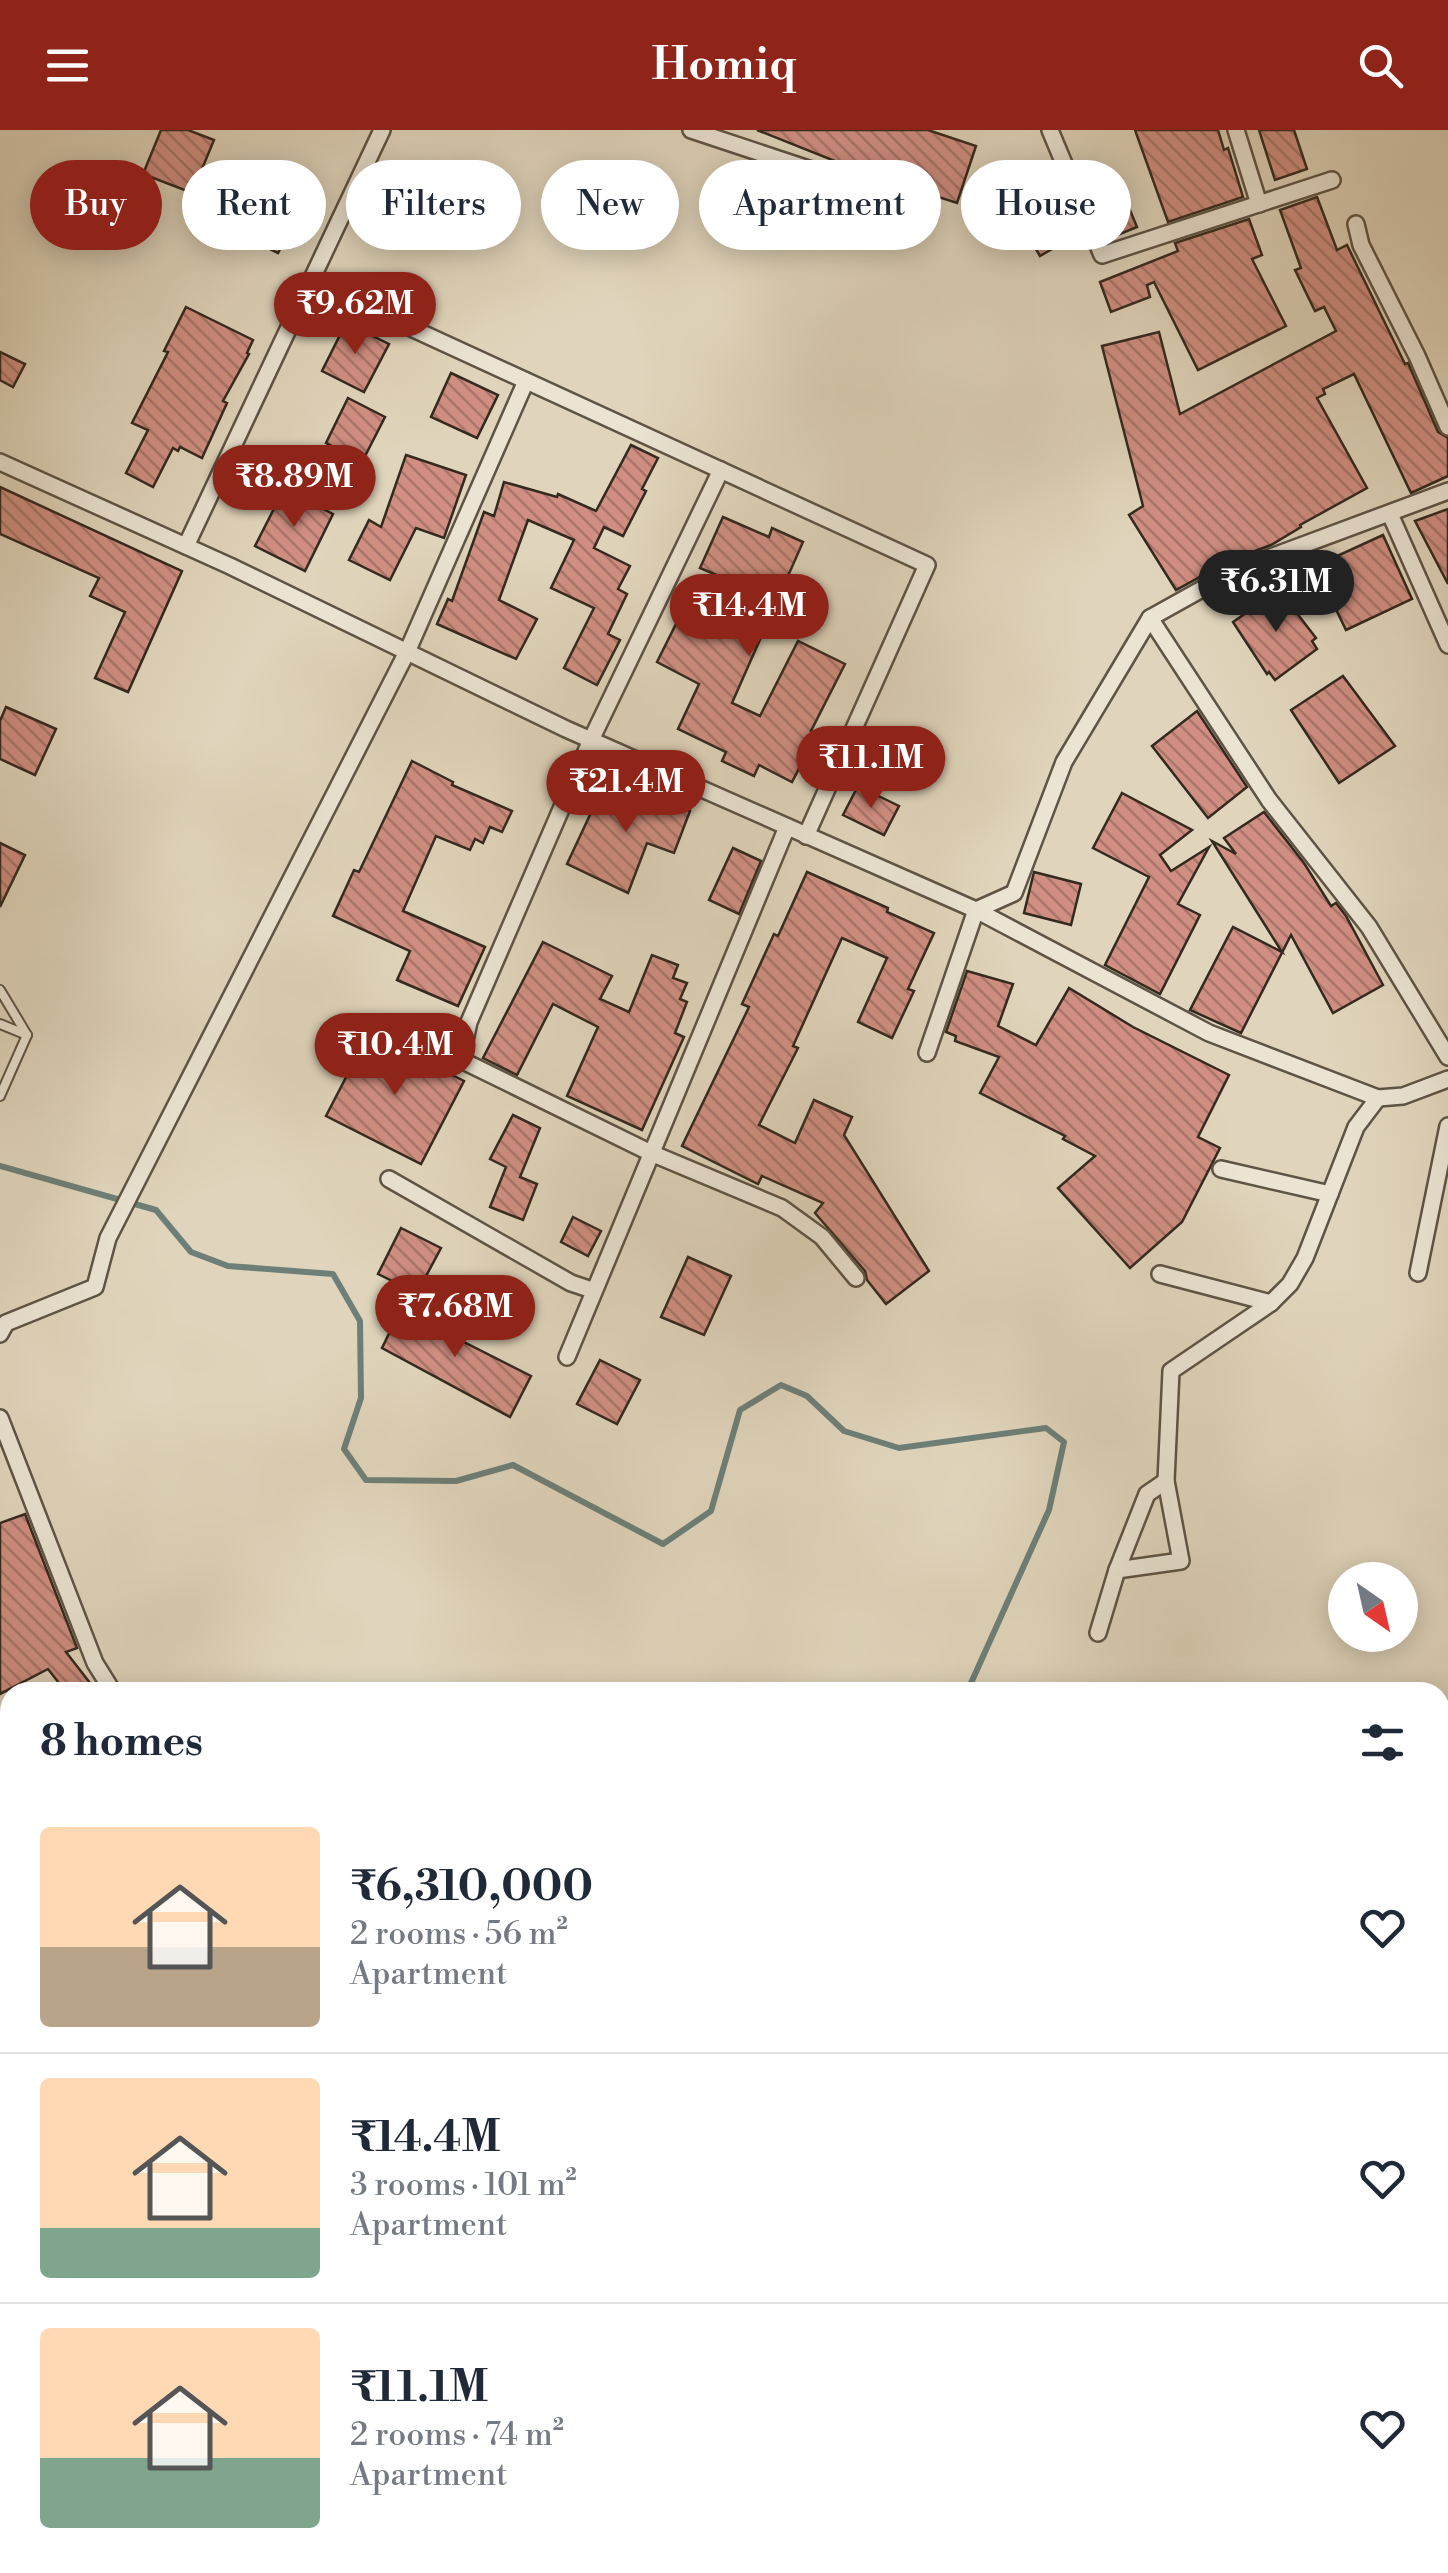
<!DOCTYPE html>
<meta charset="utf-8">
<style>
:root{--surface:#fff;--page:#f6f6f7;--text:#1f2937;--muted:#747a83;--line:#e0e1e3;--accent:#8f2418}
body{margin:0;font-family:"Libre Bodoni",serif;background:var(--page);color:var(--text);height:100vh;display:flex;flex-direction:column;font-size:38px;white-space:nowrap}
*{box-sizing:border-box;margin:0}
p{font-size:32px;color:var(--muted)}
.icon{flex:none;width:55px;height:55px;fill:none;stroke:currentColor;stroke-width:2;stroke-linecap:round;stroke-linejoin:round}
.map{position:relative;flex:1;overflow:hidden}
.details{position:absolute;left:0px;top:1552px;width:1450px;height:892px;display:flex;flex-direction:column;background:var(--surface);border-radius:30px 30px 0 0;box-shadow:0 5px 25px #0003}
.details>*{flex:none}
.guide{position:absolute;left:30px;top:30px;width:1390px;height:90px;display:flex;gap:20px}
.needle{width:65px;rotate:146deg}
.fabs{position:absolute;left:1328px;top:1432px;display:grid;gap:20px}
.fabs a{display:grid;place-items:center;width:90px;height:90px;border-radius:50%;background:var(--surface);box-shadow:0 5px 25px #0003;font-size:50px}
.price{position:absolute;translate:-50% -85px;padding:0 22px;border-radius:35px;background:var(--accent);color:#fff;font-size:32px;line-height:65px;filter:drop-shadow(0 2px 5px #0008)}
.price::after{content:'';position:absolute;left:50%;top:60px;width:30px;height:22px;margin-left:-15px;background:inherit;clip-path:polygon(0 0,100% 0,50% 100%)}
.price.on{background:#222;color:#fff}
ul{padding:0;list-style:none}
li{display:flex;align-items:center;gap:30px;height:250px;padding:0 40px}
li+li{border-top:2px solid var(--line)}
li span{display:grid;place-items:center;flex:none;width:280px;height:200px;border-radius:10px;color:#555}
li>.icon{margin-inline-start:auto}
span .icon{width:120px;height:120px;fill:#fffc;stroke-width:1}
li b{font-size:42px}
h2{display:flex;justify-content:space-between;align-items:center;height:120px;padding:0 40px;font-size:42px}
.pill{padding:0 35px;border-radius:45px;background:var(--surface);box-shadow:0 5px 25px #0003;font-size:35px;line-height:90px}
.pill.on{background:var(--accent);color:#fff}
header{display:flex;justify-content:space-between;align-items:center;height:130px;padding:0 40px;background:var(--accent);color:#fff;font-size:45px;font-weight:600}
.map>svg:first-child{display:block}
</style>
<header><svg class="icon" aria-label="menu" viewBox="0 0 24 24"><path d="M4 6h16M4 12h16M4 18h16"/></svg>Homiq<svg class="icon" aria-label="search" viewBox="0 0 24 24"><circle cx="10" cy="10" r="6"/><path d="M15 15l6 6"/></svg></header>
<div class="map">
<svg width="1448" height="2443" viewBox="0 0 1448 2443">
<defs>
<pattern id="building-back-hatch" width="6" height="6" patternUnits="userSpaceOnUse" patternTransform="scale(2.5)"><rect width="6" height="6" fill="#d08f82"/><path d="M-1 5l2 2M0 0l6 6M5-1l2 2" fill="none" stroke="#a9756a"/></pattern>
</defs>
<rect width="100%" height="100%" fill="#e0d5bc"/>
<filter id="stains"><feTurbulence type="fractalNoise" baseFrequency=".002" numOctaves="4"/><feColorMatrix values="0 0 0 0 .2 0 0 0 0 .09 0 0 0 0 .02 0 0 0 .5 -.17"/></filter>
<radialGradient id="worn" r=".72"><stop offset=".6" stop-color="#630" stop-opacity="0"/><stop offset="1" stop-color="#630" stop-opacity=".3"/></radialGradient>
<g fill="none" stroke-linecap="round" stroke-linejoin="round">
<g stroke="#6d7f78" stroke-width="6">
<path d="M0 1036 156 1080 191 1122 228 1136 333 1144 360 1191 361 1268 344 1319 366 1350 456 1351 513 1335 663 1414 711 1381 740 1280 781 1255 807 1266 844 1301 899 1318 1046 1298 1064 1312 1049 1380 967 1562"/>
<path d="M1440 2211 1448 2219"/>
</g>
</g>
<g fill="url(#building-back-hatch)" stroke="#33291d" stroke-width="2.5">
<path d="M161 0H188L214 10 192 63 143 44Z"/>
<path d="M757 0H928L976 16 957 73 870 45Z"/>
<path d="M1135 0H1218L1224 20 1228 18 1243 67 1168 92Z"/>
<path d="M1259 0H1294L1307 39 1275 50Z"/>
<path d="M1120 56 1137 97 1108 109 1090 68Z"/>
<path d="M248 59 298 84 278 123 228 98Z"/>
<path d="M1317 67 1337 120 1347 115 1405 234 1408 233 1438 302 1448 308V346L1411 363 1354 244 1323 259 1325 264 1317 268 1367 358 1300 395 1301 397 1271 415 1231 430 1176 460 1129 385 1143 376 1102 216 1159 202 1180 284 1336 201 1324 177 1315 181 1295 140 1301 138 1280 80Z"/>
<path d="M1048 84 1064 112 1040 126 1024 99Z"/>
<path d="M1249 89 1262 125 1252 129 1286 196 1198 240 1154 152 1147 155 1150 167 1111 182 1100 152 1178 121 1175 113Z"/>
<path d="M186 177 253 210 247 223 249 224 223 271 227 273 202 328 180 317 178 321 173 318 153 357 126 343 148 300 132 293 168 222 164 221Z"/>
<path d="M346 193 389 214 364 262 322 241Z"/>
<path d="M0 222 25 234 13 257 0 250Z"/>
<path d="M451 243 498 265 477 308 431 287Z"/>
<path d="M348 268 385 287 362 332 326 313Z"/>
<path d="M631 315 658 328 642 359 646 361 623 406 604 397 594 418 630 436 618 459 627 464 608 504 620 510 597 555 564 538 594 478 551 458 574 410 528 390 499 470 537 489 516 529 437 494 448 469 452 471 484 382 494 386 504 352 557 367 558 364 596 381Z"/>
<path d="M406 325 466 345 444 408 416 398 390 450 349 430 369 390 381 397Z"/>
<path d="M0 357 182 441 128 562 95 548 125 482 90 466 99 448 0 404Z"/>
<path d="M284 359 333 384 305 441 255 416Z"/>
<path d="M1448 379V454L1415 391Z"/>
<path d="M723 387 769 407 772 398 803 412 732 573 760 586 798 511 845 534 811 601 817 604 792 652 759 635 754 646 722 631 726 622 678 599 699 554 657 532 690 466 732 487 745 457 700 438Z"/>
<path d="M1383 405 1412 469 1346 500 1315 436Z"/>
<path d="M1279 460 1316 508 1312 511 1317 519 1275 550 1269 542 1267 544 1233 492Z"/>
<path d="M1343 546 1395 616 1339 653 1291 580Z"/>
<path d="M6 577 56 599 35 645 0 629V591Z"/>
<path d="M1197 581 1247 657 1208 688 1152 616Z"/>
<path d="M412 631 453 652 452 655 512 681 502 702 490 697 483 713 475 709 470 720 436 706 403 781 485 817 458 876 397 850 410 821 333 786 354 740 359 742Z"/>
<path d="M604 655 635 670 638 660 690 681 674 723 647 713 628 763 567 734Z"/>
<path d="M858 656 899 676 884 705 843 685Z"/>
<path d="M1122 663 1192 700 1160 725 1171 741 1209 717 1178 774 1200 785 1160 864 1105 835 1149 747 1093 718Z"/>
<path d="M1264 682 1304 733 1331 776 1336 773 1346 786 1383 855 1333 883 1291 805 1241 903 1190 880 1233 797 1282 822 1212 711 1236 724 1224 708Z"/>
<path d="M0 713 25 725 0 777Z"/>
<path d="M733 718 761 731 739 784 709 770Z"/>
<path d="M807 742 888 778 887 782 934 803 908 859 914 861 892 908 858 892 887 828 842 808 793 916 798 918 759 995 795 1013 814 970 852 987 844 1005 929 1141 886 1174 867 1150 865 1141 815 1083 823 1073 762 1046 758 1054 682 1016 749 877 742 874 774 804 778 806Z"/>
<path d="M1034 742 1081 754 1071 795 1024 783Z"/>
<path d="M543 812 612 846 600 869 629 882 652 825 678 835 673 848 687 853 680 869 687 872 675 903 684 907 642 1000 567 966 598 897 553 874 517 945 483 928Z"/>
<path d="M967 841 1013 854 998 896 1036 915 1069 858 1133 897 1229 945 1198 1007 1220 1018 1182 1092 1130 1138 1058 1058 1095 1026 1063 1009 1065 1006 980 963 999 927 955 911 956 906 946 902Z"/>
<path d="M369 903 464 951 421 1034 326 986Z"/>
<path d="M513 985 540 998 520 1047 537 1054 523 1090 490 1077 506 1037 490 1029Z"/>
<path d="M573 1087 601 1101 588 1126 561 1112Z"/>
<path d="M401 1098 441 1118 417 1163 378 1144Z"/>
<path d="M688 1127 731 1146 704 1205 661 1187Z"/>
<path d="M404 1173 466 1204 462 1211 531 1246 510 1287 382 1218Z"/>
<path d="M600 1230 640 1250 617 1294 577 1274Z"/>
<path d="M25 1384 77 1518 66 1522 97 1562H66L48 1539 0 1564V1393Z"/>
</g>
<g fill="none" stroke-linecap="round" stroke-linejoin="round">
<g stroke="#5e5445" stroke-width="12">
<g id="service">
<path d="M0 860 27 905 0 966"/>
<path d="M0 894 27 905"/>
</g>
</g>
<g stroke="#5e5445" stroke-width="20">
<g id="minor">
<path d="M691 0 893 67"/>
<path d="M1050 0 1102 125 1332 50"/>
<path d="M1236 0 1259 74"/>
<path d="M1356 94 1361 115 1417 226 1448 297"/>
<path d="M311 152 927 435 806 706"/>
<path d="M0 332 230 436 566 599 976 780 1209 903 1378 968 1403 966 1448 949"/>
<path d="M721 340 591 610 469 892 461 930 651 1023 782 1078 822 1107 856 1148"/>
<path d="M1390 384 1448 515"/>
<path d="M186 416 382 0"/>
<path d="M1150 488 1269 670 1369 797 1448 927"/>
<path d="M927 923 976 780 1014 763 1064 632 1150 488 1236 440 1448 361"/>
<path d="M1221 1039 1330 1064"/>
<path d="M389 1049 571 1153 592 1160"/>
<path d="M1418 1143 1448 996"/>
<path d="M1160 1144 1271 1173"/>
<path d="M0 1204 6 1193 95 1157 108 1108 407 522 526 251"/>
<path d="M567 1227 787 697"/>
<path d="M0 1288 95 1533 113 1562"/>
<path d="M1117 1440 1147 1364 1166 1351"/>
<path d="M1098 1503 1117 1440 1181 1431 1166 1351 1171 1241 1271 1173 1290 1154 1305 1128 1356 997 1378 968"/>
</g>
</g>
<use href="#service" stroke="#ebe4d3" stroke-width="8"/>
<use href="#minor" stroke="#ebe4d3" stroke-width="15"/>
</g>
<rect width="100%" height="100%" filter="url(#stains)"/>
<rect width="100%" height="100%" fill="url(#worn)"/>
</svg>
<div class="fabs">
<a><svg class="needle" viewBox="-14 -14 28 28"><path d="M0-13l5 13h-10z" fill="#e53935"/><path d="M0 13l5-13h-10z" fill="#747a83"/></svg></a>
</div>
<b class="price" style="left:355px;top:227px">₹9.62M</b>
<b class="price" style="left:294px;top:400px">₹8.89M</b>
<b class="price on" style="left:1276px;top:505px">₹6.31M</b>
<b class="price" style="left:749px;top:529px">₹14.4M</b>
<b class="price" style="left:871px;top:681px">₹11.1M</b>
<b class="price" style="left:626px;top:705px">₹21.4M</b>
<b class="price" style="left:395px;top:968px">₹10.4M</b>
<b class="price" style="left:455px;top:1230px">₹7.68M</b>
<div class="guide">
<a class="pill on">Buy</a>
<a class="pill">Rent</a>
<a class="pill">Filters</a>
<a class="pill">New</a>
<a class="pill">Apartment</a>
<a class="pill">House</a>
</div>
<section class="details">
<h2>8 homes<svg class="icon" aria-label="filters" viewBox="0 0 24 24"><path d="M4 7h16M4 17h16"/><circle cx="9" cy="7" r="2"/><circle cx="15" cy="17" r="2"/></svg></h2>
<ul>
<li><span style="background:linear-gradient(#ffd9b3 60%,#b9a48a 0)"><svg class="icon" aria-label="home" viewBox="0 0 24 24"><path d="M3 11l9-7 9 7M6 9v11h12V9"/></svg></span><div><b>₹6,310,000</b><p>2 rooms · 56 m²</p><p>Apartment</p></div><svg class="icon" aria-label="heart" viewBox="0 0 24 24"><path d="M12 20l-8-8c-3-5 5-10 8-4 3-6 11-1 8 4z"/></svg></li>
<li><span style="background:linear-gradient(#ffd9b3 75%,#7fa58c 0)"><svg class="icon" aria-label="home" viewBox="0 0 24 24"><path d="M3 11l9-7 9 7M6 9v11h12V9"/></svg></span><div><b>₹14.4M</b><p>3 rooms · 101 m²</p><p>Apartment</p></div><svg class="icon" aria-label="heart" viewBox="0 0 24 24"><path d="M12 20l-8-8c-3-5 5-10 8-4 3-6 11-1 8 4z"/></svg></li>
<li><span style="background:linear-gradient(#ffd9b3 65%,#7fa58c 0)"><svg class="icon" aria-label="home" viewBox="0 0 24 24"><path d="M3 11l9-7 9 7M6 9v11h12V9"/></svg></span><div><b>₹11.1M</b><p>2 rooms · 74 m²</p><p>Apartment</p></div><svg class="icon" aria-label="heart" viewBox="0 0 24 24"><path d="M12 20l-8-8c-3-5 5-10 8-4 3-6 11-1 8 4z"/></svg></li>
</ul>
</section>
</div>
